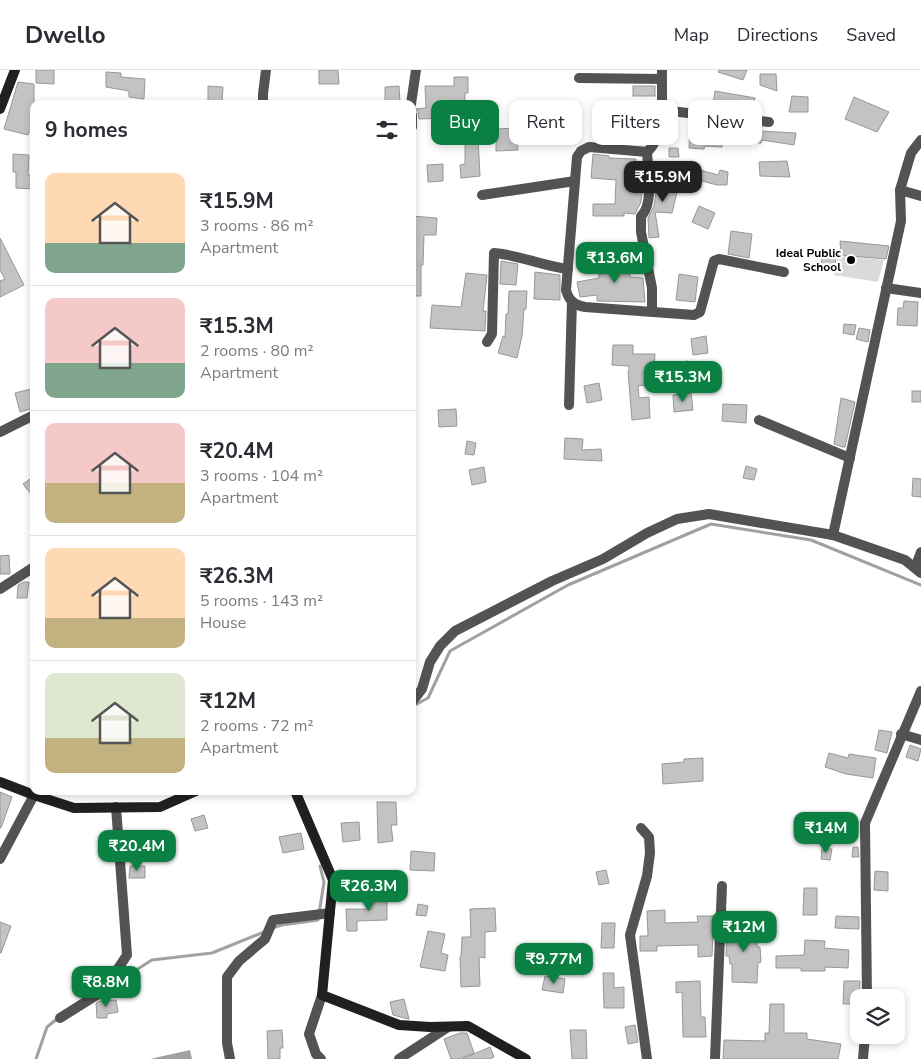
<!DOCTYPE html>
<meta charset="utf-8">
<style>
:root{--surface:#fff;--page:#f7f7f7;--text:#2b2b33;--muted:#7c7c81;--line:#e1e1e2;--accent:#0b8043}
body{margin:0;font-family:"Nunito Sans",sans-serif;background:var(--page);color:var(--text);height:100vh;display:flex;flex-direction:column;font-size:19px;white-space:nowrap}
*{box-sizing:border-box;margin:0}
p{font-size:16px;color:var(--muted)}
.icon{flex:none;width:28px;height:28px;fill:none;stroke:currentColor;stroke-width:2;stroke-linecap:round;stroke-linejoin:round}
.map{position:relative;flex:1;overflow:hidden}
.panel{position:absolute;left:30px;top:30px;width:386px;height:695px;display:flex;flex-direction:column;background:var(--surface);border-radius:10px;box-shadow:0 2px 8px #0003}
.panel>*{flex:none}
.banner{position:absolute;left:431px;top:30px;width:414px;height:45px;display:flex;gap:10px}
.buttons{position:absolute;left:850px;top:919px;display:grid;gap:10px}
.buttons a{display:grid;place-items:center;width:55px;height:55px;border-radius:10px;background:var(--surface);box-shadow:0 2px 8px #0003;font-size:25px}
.price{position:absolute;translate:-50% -42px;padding:0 11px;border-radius:10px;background:var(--accent);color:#fff;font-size:16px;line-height:32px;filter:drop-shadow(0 1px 2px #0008)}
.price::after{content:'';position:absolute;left:50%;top:30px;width:15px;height:11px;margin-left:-8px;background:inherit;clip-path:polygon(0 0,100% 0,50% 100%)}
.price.current{background:#222;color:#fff}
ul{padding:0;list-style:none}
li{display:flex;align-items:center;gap:15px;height:125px;padding:0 15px}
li+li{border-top:1px solid var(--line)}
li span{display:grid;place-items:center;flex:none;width:140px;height:100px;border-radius:10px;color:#555}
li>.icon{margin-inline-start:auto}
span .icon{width:60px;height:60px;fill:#fffc;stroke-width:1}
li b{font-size:21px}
h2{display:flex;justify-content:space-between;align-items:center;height:60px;padding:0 15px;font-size:21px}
.tag{padding:0 18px;border-radius:10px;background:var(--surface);box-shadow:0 2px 8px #0003;font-size:18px;line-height:45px}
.tag.current{background:var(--accent);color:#fff}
header{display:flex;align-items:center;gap:30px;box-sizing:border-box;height:70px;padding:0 25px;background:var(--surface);border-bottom:1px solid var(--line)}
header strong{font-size:24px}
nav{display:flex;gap:28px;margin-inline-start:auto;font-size:18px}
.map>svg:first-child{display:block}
</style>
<header>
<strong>Dwello</strong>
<nav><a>Map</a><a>Directions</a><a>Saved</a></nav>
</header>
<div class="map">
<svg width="921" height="989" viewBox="0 0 921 989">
<rect width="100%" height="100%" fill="#fff"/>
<path fill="#dadada" d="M838 185 884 190 878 212 834 205Z"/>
<path fill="#a1a1a1" d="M190 980 192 989H150Z"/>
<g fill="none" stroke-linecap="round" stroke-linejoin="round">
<g stroke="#a1a1a1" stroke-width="3">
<path d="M415 635 428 628 450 581 568 515 711 454 811 470 921 515"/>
<path d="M272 858 282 855 318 850 324 812 320 796"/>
<path d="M112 915 152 890 212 883 264 862"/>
<path d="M36 989 47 957 58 948"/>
</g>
</g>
<g fill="#c3c3c3" stroke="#979797">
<path d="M36 0H54V14L36 13Z"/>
<path d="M319 0H338L339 14H319Z"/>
<path d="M719 0H747L743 10 718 2Z"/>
<path d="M106 2 121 3V7L145 9 144 29 129 27V21L106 17Z"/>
<path d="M760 4H776L777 21 760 15Z"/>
<path d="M454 7H468V23H465L464 50H448V48L419 49 418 42 415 39 426 38 425 16H454Z"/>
<path d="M18 12 34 14V63L29 62 28 65 4 59Z"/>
<path d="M208 16 223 17 222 33H208Z"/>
<path d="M399 16 400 33 385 34V17Z"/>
<rect x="633" y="16" width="22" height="10"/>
<path d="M715 21 755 28 751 43 738 42V39L713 35Z"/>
<path d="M792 26 808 27V42H789Z"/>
<path d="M854 27 889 42 877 62 845 49Z"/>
<path d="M634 50H650V65L648 69 620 70V56L634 55Z"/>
<path d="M577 55 579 71 556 72 555 58Z"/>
<path d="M690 55 723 56V59L796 63 794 75 762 70 761 73 722 70V77L705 76 704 79 689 78Z"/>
<path d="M517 58 518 80 496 81V59Z"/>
<path d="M465 68H478L480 106 461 108 460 95 465 94Z"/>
<path d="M669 78H678L679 87H669Z"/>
<path d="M13 84 29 85 28 105H34V119L16 118V102H13Z"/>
<path d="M593 84 609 86V88L636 89 635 120 642 121 641 132 635 144 624 143V146H593V134H615L616 110 591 108Z"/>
<path d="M787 91 790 107 760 106 759 92Z"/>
<path d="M443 94V111L428 112 427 95Z"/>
<path d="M700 100 718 105 720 100 728 102 727 115H717L698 110Z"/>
<path d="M663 106 680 110 672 143 655 142 659 167 649 168 648 148 654 136 656 122H659Z"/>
<path d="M699 136 715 143 708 159 692 152Z"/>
<path d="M412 146 437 148 436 165H424L423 195H421V226H412Z"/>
<path d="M731 161 752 164 749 188 728 184Z"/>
<path d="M0 168 24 215 0 227V211L5 209 0 200Z"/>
<path d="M840 171 889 176 886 189 841 185Z"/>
<path d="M822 184 836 185 835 196 821 195Z"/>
<path d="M610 185H629L630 207 643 208 645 232 597 231V225L580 227 577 212 599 208V204L611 203Z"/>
<path d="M501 191 518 194 516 215 500 214Z"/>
<path d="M535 202 560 205V230L534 229Z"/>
<path d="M466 203 487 205 483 241H486L485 261 430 258 432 235 461 237Z"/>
<path d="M679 204 698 207 695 232 676 230Z"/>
<path d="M509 221H527L526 239H524L522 266 517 288 498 283 503 266 505 267 506 244H508Z"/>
<path d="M904 231 918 232 917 256 897 255 898 238H903Z"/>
<path d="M844 254 856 255 854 265 843 263Z"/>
<path d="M859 258 870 260 868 272 856 269Z"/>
<path d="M706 266 708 283 693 285 691 269Z"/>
<path d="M613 275H633V284H655L654 298H649L650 314 638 316 639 328 649 327 650 348 632 350 628 301 629 300V296L612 295Z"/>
<path d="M688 291 691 307 674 310 672 294Z"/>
<path d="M599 313 602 330 587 333 584 316Z"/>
<path d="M31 319 34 338 20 342 15 323Z"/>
<rect x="912" y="321" width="9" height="11"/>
<path d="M691 323 693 340 674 342 673 325Z"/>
<path d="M841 328 855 332 845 377H842L834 374Z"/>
<path d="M723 334 747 335 746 353 722 351Z"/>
<path d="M456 339 457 356 439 357 438 340Z"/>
<path d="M565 368 583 369 582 380 601 379 602 391 564 389Z"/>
<path d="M467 371 476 373 474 385 465 384Z"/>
<path d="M746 396 757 399 754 410 743 408Z"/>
<path d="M484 397 486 412 472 415 469 400Z"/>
<path d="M34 406V428L23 414Z"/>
<path d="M913 408 921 409V427L912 426Z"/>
<path d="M9 485 10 504H0V486Z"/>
<path d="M24 512H29L27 528H17L18 515Z"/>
<path d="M879 660 892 662 887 683 875 680Z"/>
<path d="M910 675 921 679 918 691 906 687Z"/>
<path d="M829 683 848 688 849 684 876 688 873 708 846 704 825 697Z"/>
<path d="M703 688V711L663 714 662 694 684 692V689Z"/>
<path d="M0 722 12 727 1 758H0Z"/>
<path d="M377 732H396L397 755H391L393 771 378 773Z"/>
<path d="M204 745 208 758 195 761 191 749Z"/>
<path d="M359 752 360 770 343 772 341 753Z"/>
<path d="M301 763 304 779 283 783 279 767Z"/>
<path d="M853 777H858L859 787H852Z"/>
<path d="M822 779H832L830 790 821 789Z"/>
<path d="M411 781 435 783 434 801 410 800Z"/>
<path d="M130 796H145V808H129Z"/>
<path d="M340 800 355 802 354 814 340 813Z"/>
<path d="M606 800 609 813 599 815 596 802Z"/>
<path d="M875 801 888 802V821L874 820Z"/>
<path d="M804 818H817V845H803Z"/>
<path d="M372 822H387V850L357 851V861H347L346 839H372Z"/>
<path d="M418 834 428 836 426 846 416 845Z"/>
<path d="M495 838 496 861 485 862V888L479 887 480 916 461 917 460 887H461L462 867H471L470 839Z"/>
<path d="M665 840V853L698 852 697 846H714L712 886 698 887V875L657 876V881H640V866H648L647 841Z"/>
<path d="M836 846 859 847V859L835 858Z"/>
<path d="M0 852 11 856 1 883H0Z"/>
<path d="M602 853H615L614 878H601Z"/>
<path d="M741 856H758L757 877H760L761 892 758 893 757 913 732 912V894H730L729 886H726L727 858H741Z"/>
<path d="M428 861 445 864 441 883 448 885 445 901 420 897Z"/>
<path d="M805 870 825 871 824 878 849 880 848 898 825 897V901H801V898H776V886L804 885Z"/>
<path d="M603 903H614V918L624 917V938H604Z"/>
<path d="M545 906 565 909 563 923 542 920Z"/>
<path d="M700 911 701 947H705L706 967H683L682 922 676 923V912Z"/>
<path d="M844 911H860L859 934H843Z"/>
<path d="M404 929 409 949H408L393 945 390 932Z"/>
<path d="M116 930 118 942 107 944V948H97L96 933 100 931Z"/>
<path d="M770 934H784V963H807V969L841 974 838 989H723L724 970 765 971V963H769Z"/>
<path d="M635 955 638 972 628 974 625 957Z"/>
<path d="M282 960 283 978H280V989H268L267 961Z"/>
<path d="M570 960H586L587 989H572Z"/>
<path d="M460 963H467L474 983 458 989H451L444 969Z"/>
<path d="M490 977 494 987 489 989H462Z"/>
</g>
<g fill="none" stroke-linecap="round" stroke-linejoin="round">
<g stroke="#535353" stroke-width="10">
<path d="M662 0C661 24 667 65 647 82L589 77 581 81 577 87 566 220C569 231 574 235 585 237L694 245 700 242 714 191 719 189 784 202"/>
<path d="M579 8 662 9"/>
<path d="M263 34V24L266 0"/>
<path d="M411 34 416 0"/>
<path d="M661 40 769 52"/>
<path d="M412 45V57"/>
<path d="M647 82C648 98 654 135 641 146V162L652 218V242"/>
<path d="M900 120 921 126"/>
<path d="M482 125 575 111"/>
<path d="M886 218 921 223"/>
<path d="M487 272 492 264 494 183C520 185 542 196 568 199"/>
<path d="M569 335 572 231"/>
<path d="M759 350 850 388"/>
<path d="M0 362 34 345"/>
<path d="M833 465 901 151 900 120 911 83 921 70"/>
<path d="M915 498 921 482"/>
<path d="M0 519 34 497"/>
<path d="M412 632 422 619 430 592 440 576 455 561 552 511 603 489 647 463 677 449 709 444 833 465 905 490 921 503"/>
<path d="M901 664 921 670"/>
<path d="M641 758 649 767 650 783 647 806 630 865 647 989"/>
<path d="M0 789 34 725"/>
<path d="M867 928 865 753 921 621"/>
<path d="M60 948 103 921 127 885 116 737"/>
<path d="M230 989 227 973V907L239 891 265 869 273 850 330 843"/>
<path d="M321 989 316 984 309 964 322 925"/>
<path d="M399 989 448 957"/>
<path d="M715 989 722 816"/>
<path d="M863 989 865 965"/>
</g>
<g stroke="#202020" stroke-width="10">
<path d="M0 39 15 0"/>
<path d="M0 712 34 725 74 738 160 737 196 721"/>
<path d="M295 721 333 810 322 925 399 955 430 957 468 956 526 989"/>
</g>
</g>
<circle fill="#000" stroke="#fff" stroke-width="2" cx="851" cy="190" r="5"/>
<g text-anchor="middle" stroke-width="4.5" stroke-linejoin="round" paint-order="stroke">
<g font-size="12" font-weight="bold" fill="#000" stroke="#fff" text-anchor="end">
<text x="841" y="187">Ideal Public<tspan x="841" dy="14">School</tspan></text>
</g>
</g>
</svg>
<div class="buttons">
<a><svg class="icon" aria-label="layers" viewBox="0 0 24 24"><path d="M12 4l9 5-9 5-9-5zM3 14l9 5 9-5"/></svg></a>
</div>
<b class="price current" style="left:663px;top:133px">₹15.9M</b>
<b class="price" style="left:615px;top:214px">₹13.6M</b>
<b class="price" style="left:683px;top:333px">₹15.3M</b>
<b class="price" style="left:826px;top:784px">₹14M</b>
<b class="price" style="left:137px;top:802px">₹20.4M</b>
<b class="price" style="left:369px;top:842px">₹26.3M</b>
<b class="price" style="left:744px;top:883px">₹12M</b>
<b class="price" style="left:554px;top:915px">₹9.77M</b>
<b class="price" style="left:106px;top:938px">₹8.8M</b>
<div class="banner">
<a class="tag current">Buy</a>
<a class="tag">Rent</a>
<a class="tag">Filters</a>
<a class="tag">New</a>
</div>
<section class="panel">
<h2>9 homes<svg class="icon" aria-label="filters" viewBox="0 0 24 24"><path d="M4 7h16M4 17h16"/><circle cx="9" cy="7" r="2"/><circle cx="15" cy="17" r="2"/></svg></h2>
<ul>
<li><span style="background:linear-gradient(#ffd9b3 70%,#7fa58c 0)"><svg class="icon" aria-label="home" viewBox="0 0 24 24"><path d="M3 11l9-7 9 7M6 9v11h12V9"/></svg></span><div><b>₹15.9M</b><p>3 rooms · 86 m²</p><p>Apartment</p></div></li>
<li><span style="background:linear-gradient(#f6c9c9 65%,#7fa58c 0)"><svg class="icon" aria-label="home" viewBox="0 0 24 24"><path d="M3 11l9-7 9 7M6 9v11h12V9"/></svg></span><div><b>₹15.3M</b><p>2 rooms · 80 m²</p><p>Apartment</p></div></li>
<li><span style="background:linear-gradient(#f6c9c9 60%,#c2b280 0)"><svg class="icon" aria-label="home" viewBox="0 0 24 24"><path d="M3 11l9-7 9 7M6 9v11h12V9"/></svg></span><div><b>₹20.4M</b><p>3 rooms · 104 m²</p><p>Apartment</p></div></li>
<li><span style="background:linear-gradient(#ffd9b3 70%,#c2b280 0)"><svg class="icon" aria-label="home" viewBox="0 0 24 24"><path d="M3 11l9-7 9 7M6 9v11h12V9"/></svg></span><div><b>₹26.3M</b><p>5 rooms · 143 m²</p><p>House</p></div></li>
<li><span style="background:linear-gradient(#dfe7d0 65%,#c2b280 0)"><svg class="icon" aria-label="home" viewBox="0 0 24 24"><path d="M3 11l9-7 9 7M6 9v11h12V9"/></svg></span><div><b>₹12M</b><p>2 rooms · 72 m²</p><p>Apartment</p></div></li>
</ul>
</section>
</div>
